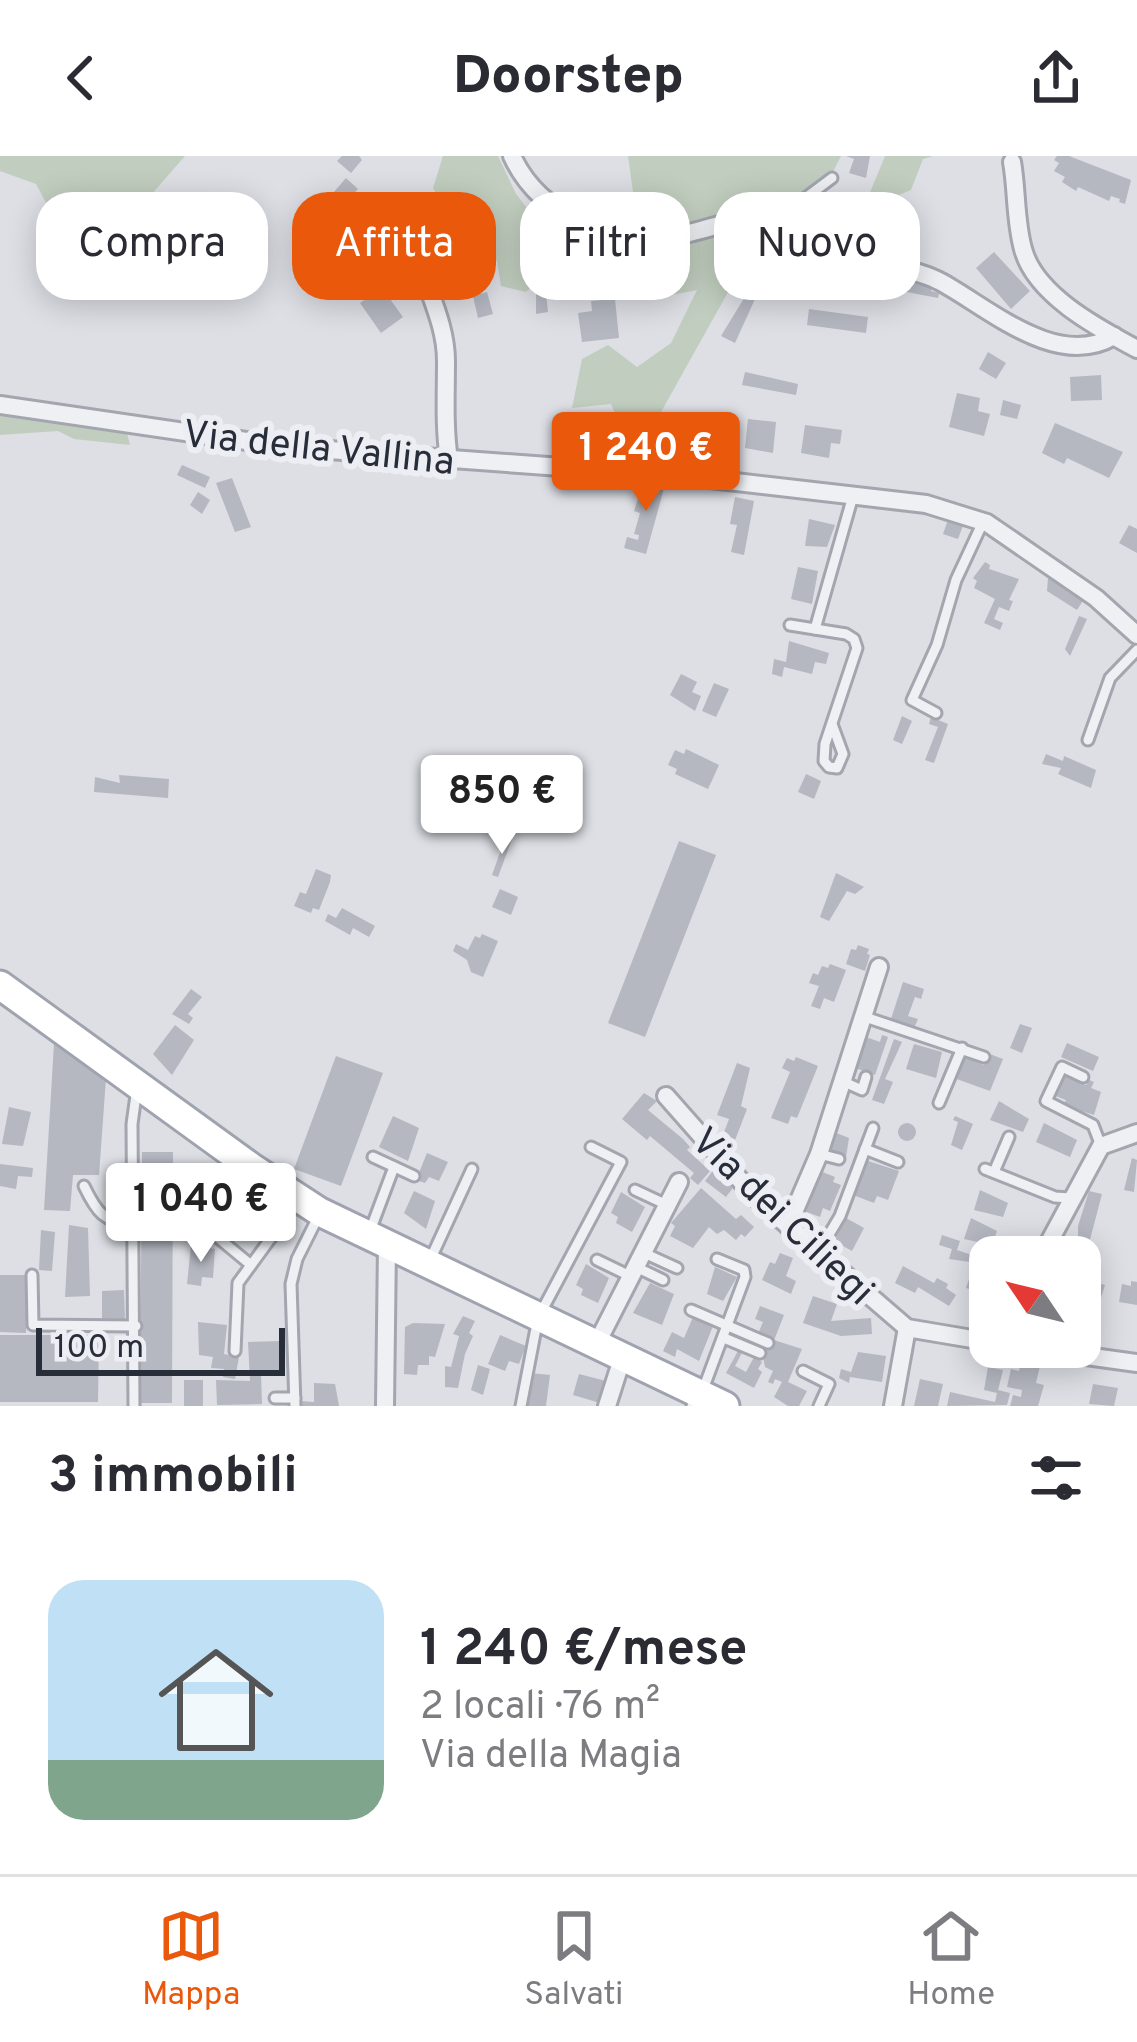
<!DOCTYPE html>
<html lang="it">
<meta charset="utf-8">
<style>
:root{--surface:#fff;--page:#f7f7f7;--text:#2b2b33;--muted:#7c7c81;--line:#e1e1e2;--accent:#ea580c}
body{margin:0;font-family:Overpass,sans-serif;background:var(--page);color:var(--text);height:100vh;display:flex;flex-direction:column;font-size:45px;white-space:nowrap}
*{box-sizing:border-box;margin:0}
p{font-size:39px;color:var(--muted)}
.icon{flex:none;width:66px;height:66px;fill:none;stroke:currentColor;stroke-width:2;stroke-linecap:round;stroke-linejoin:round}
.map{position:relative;height:1250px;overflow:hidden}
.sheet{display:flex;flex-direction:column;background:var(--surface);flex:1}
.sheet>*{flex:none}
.banner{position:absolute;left:36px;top:36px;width:1065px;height:108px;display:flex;gap:24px}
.needle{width:78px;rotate:305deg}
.buttons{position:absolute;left:969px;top:1080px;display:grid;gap:24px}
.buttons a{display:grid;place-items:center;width:132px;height:132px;border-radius:24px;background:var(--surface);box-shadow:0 6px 30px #0003;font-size:60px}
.scale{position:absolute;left:36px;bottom:30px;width:249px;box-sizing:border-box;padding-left:12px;border:6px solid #282d3a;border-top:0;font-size:33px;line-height:42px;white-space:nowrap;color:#282d3a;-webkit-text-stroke:9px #eceef3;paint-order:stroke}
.price{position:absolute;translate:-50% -102px;padding:0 27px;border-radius:12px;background:#fff;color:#222;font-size:39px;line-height:78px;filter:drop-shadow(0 3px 6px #0008)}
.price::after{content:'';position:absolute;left:50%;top:72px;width:36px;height:27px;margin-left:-18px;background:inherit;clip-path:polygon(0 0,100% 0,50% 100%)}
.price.active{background:var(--accent);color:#fff}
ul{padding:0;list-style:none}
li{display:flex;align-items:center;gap:36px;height:300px;padding:0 48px}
li span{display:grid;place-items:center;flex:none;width:336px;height:240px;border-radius:36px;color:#555}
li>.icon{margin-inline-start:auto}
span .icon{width:144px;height:144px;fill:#fffc;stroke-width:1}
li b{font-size:51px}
h2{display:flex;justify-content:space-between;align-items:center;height:144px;padding:0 48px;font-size:51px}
.tag{padding:0 42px;border-radius:36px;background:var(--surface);box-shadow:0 6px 30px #0003;font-size:42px;line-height:108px}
.tag.active{background:var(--accent);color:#fff}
header{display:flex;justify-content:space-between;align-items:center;height:156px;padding:0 48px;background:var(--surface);font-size:54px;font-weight:800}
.tab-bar{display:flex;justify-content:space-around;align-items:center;height:168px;border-top:3px solid var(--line);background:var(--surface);font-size:33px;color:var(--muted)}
.tab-bar a{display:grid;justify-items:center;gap:6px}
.tab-bar .active{color:var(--accent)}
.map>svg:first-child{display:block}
</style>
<header><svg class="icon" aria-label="back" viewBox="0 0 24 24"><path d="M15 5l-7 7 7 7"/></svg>Doorstep<svg class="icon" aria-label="share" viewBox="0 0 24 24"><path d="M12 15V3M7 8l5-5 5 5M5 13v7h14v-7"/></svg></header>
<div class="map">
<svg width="1137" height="1250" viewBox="0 0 1137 1250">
<rect width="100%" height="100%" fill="#dddfe5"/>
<g fill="#c1cebf">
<path d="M0 0H185L151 39 60 73 36 28 0 15Z"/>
<path d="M443 0H498L516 38 537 65 551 74 566 72 614 87 622 61 634 43 628 0H841L824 34 789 56 783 93 751 95 651 274 617 262 611 248 572 252 582 203 608 189 637 211 671 187 697 134 646 144 621 130 586 135 541 122 526 136 501 130 497 105 470 83 472 67 454 71 433 32Z"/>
<path d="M885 0H933L923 3 911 34 894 41 869 94 841 77 864 51Z"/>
<path d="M0 242 124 265 130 289 74 283 58 275 0 279Z"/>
</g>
<g fill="#b5b8c1">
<path d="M342 0H359L362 4 351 17 337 5Z"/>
<path d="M846 0H870L866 22 849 17 854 3Z"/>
<path d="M1057 0H1069L1131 24 1125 48 1119 46 1120 43 1111 40 1109 45 1078 31 1076 35 1062 26 1065 21 1054 15 1059 7 1054 4Z"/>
<path d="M346 22 358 33 345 47 333 37Z"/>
<path d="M994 96 1030 135 1011 153 976 112Z"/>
<path d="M872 118 932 131 931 135 939 137 938 142 870 129Z"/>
<path d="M382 132 403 161 381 177 360 147Z"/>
<path d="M487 136 493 158 478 162 473 140Z"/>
<path d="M546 137 548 156 536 158V138Z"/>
<path d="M746 139 755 143 735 187 721 180Z"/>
<path d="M615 143 619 182 582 186 578 157 592 155 591 145Z"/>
<path d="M809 153 868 161 866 177 807 169Z"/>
<path d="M988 196 1006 207 996 223 979 213Z"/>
<path d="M745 216 798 228 796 239 742 229Z"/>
<path d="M1101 219 1102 244 1071 245 1070 221Z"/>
<path d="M957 237 980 242 978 255 990 258 984 280 949 271Z"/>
<path d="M1003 244 1021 249 1017 263 1000 259Z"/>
<path d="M748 263 776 266 773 297 745 292Z"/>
<path d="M1055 267 1123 296 1109 322 1067 302 1064 308 1042 297Z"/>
<path d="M805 269 842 274 840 288 831 287 829 302 801 297Z"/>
<path d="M182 309 210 321 205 332 177 319Z"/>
<path d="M645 321 666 325 646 398 624 392 627 381 638 384 639 379 634 378 640 357 634 355Z"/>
<path d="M232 322 251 371 235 376 216 327Z"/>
<path d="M198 336 210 344 202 358 190 349Z"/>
<path d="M735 341 754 345 744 399 731 396 737 369 730 368Z"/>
<path d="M949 361 964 367 958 383 943 378Z"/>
<path d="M809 363 835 369 827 391 805 390Z"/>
<path d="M1129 369 1137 373V397L1119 387Z"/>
<path d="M985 406 990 409 989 413 1019 423 1009 444 1013 445 1009 455 999 451 994 463 1003 467 1000 474 984 467 995 443 974 432 977 425 973 422Z"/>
<path d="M798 411 818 415 812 448 791 443Z"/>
<path d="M1048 422 1084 443 1077 454 1047 435Z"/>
<path d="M1079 460 1087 463 1070 500 1065 493Z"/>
<path d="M789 485 829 497 826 508 815 506 812 518 784 511 782 521 772 518 774 503 786 506Z"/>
<path d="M681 518 697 526 692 536 701 540 695 555 670 539Z"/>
<path d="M714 527 729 533 716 561 702 555Z"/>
<path d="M902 560 912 565 902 588 893 584Z"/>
<path d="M931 561 948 568 934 607 925 604 938 571 929 568Z"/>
<path d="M686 593 719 609 708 633 675 618 677 613 668 609 675 594 684 598Z"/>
<path d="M1046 598 1063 605 1064 600 1096 614 1091 632 1058 618 1061 612 1042 608Z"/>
<path d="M806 618 821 625 814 643 798 636Z"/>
<path d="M119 619 169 623 168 642 94 636 95 621 120 627Z"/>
<path d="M506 680 512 683 498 721 492 719Z"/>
<path d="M679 685 716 699 645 881 608 867Z"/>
<path d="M316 713 331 719 330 726 319 754 313 752 311 757 294 750 300 736 306 738Z"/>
<path d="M836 717 864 731 855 738 847 735 829 765 820 761Z"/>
<path d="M500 733 518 741 511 759 492 751Z"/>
<path d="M342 752 375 770 369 781 353 772 350 779 325 765 328 758 336 762Z"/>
<path d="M482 778 498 785 483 821 471 816 467 804 453 795 456 788 468 794 475 780 480 782Z"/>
<path d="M858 789 869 793 867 798 870 799 865 815 846 808 851 793 856 794Z"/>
<path d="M830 808 846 814 834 846 824 842 820 853 811 850 819 830 809 827 813 817 818 819 822 810 828 812Z"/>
<path d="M903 826 924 833 921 843 915 841 908 860 918 863 915 870 890 866Z"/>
<path d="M191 833 202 841 188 858 193 862 189 868 172 858Z"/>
<path d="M1020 868 1032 872 1022 897 1010 892Z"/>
<path d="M175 869 194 884 172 919 153 898Z"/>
<path d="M882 879 888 881 875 919 855 912 866 881 880 886Z"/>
<path d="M894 883 902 886 885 923 893 926 884 948 872 944Z"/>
<path d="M1067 887 1099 901 1093 915 1061 901Z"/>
<path d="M54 888 106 922 99 1019H73L70 1055 44 1054Z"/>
<path d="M914 888 942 896 936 922 906 913Z"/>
<path d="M987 897 1003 903 990 935 954 922 962 900 984 909Z"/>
<path d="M336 900 383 917 341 1030 294 1013Z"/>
<path d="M796 901 818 910 797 962 791 960 788 968 771 962 790 916 782 912 787 902 794 905Z"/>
<path d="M737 907 750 912 741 950 747 953 732 992 720 987 729 963 717 959Z"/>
<path d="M1061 918 1086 929 1089 924 1094 926 1091 932 1101 936 1094 959 1063 949 1066 944 1053 939Z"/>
<path d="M644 937 657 945 648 954 683 983 690 991 687 994 710 1015 698 1029 690 1022 694 1017 650 980 647 984 622 963Z"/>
<path d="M999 945 1029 963 1023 976 990 964Z"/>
<path d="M9 951 31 956 23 990 2 988Z"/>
<path d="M393 960 419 972 408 1005 379 991Z"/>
<path d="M955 960 973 968 962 994 951 989 958 966 953 964Z"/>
<circle cx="907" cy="976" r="9"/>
<path d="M1044 967 1077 984 1070 1001 1036 986Z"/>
<path d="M834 976 849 982 846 1001 827 994Z"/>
<path d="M142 996H173L172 1247H140Z"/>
<path d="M427 997 448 1006 439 1025 429 1021 425 1027 416 1024Z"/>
<path d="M1132 1002 1137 1004 1134 1036 1124 1034Z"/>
<path d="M865 1004 899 1015 888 1044 877 1040 874 1047 853 1039Z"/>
<path d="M0 1008 33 1012 32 1021 18 1020 16 1033 0 1030Z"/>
<path d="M714 1013 735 1029 726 1041 705 1025Z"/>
<path d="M820 1015 835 1021 833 1026 841 1029 830 1055 823 1052 820 1061 804 1055Z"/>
<path d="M701 1032 736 1063 741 1059 754 1071 745 1081 741 1078 736 1084 724 1074 717 1078 709 1071 693 1092 670 1080 675 1070 671 1067Z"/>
<path d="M980 1034 1008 1047 1003 1061 974 1054Z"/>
<path d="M414 1035 435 1045 426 1073 404 1057Z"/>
<path d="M1089 1035 1102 1038 1082 1114 1080 1101H1053L1067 1082 1078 1086V1070Z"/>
<path d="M621 1036 645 1051 632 1076 616 1067 618 1061 611 1057Z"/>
<path d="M228 1037 244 1054 264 1065 251 1083 214 1055Z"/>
<path d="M846 1062 864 1072 852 1095 834 1085Z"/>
<path d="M971 1062 997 1075 992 1089 964 1083Z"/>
<path d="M69 1069 88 1072 90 1140 65 1141Z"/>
<path d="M41 1074 55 1076 52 1115 39 1114Z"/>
<path d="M942 1079 960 1085 957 1094 972 1099 970 1106 949 1103 952 1093 939 1089Z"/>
<path d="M191 1089 215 1093 213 1122 202 1121 201 1130 187 1128Z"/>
<path d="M780 1097 793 1102 786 1120 796 1125 791 1138 762 1124 770 1106 775 1108Z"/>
<path d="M586 1108 609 1122 598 1147 581 1139 583 1133 576 1129Z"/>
<path d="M974 1109 990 1114 988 1139 966 1132Z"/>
<path d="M903 1110 934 1127 937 1122 948 1128 946 1132 956 1139 949 1150 918 1131 915 1137 895 1127Z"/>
<path d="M715 1111 737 1121 723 1145 707 1138Z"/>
<path d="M0 1119H27L26 1177 0 1176Z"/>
<path d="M1085 1123 1105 1129 1095 1161 1080 1157Z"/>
<path d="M1131 1125 1137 1126V1149L1119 1146 1122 1128 1131 1130Z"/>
<path d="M650 1127 674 1138 662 1169 633 1157Z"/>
<path d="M124 1134 125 1163H102V1135Z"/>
<path d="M813 1140 837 1148 831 1165 871 1162 872 1178 841 1180 803 1167Z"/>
<path d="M760 1150 784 1159 773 1187 757 1180 763 1166 755 1163Z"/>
<path d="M463 1160 475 1165 469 1177 473 1180 465 1198 458 1232 445 1231V1210L451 1211 459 1180 453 1178Z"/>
<path d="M693 1161 713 1170 699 1205 677 1193 675 1201 663 1195 672 1176 684 1182Z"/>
<path d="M198 1166 227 1169 224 1198 239 1201 235 1223 223 1221 224 1213 211 1212 213 1201 199 1199Z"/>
<path d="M413 1167 445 1168 435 1201 429 1200V1209H418L417 1219 404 1218 405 1171Z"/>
<path d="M0 1179H99L98 1246H0Z"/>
<path d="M500 1179 526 1190 519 1208 509 1205 505 1215 488 1208Z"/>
<path d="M774 1184 802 1193 788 1226 807 1235 799 1250H788L774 1241 782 1226 775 1223 773 1228 768 1226 773 1215 765 1211 763 1201Z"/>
<path d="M283 1185 284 1218H261L262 1248 217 1249 216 1224 250 1225 248 1186Z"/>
<path d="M739 1193 743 1195 735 1210 746 1216 754 1201 762 1206 758 1213 762 1216 754 1232 726 1217Z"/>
<path d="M858 1196 886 1200 882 1226 850 1221 849 1227 839 1222 841 1213 851 1216Z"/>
<path d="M1021 1206 1040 1210 1036 1227 1044 1229 1038 1250H1010L1013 1239 1021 1241 1022 1234 1007 1231 1011 1213 1019 1215Z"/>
<path d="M478 1209 490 1213 483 1239 471 1234Z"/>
<path d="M988 1211 1003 1214 998 1234 1010 1237 1007 1249 947 1250 950 1236 995 1246 997 1237 984 1234Z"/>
<path d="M530 1217 550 1219 546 1250H523Z"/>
<path d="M579 1218 606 1225 600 1247 573 1239Z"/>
<path d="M920 1223 943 1228 938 1250H914Z"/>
<rect x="184" y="1224" width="19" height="26"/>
<path d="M314 1227 335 1228 339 1250H300V1245L314 1246Z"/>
<path d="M1093 1228 1118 1232 1114 1250 1089 1248Z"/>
</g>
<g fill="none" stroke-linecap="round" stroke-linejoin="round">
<g stroke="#a3a6ae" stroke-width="15">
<g id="service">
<path d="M775 56 804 43 832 22"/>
<path d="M790 469 846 478 854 483 857 492 825 588 824 605 829 611 837 612 843 598 832 568"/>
<path d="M815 473 853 340"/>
<path d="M936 557 912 544 937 489 956 424 983 366"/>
<path d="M1088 584 1110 522 1137 494"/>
<path d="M865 861 984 901"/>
<path d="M1083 921 1062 911 1046 945 1093 969 1101 990"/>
<path d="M842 925 862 934 866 921"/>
<path d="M939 947 962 892"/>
<path d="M865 993 898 1006"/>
<path d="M819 998 839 1003"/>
<path d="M373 1001 414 1020"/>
<path d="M985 1013 1055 1041 1070 1042"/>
<path d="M994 1016 1009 981"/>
<path d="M84 1030C96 1055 104 1068 134 1067"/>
<path d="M635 1034 667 1049"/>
<path d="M370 1075 394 1011"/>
<path d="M216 1080 251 1109"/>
<path d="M644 1097 677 1112"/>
<path d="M818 1097 840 1060 873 972"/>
<path d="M431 1102 472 1013"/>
<path d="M597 1104 630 1120"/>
<path d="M636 1111 663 1124"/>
<path d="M32 1119 33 1169 136 1170"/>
<path d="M691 1154 768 1187"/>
<path d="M724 1182 760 1197"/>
<path d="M235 1195 238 1127 297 1046"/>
<path d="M803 1215 829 1228 819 1250"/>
<path d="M275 1242H295"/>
<path d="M134 1250 132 968 137 932"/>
<path d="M295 1250 291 1128 297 1103 320 1057"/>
<path d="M521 1250 538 1162 621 1006 591 991"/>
<path d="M692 1250 701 1239 745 1121 744 1114 717 1103"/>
</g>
</g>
<g stroke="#a3a6ae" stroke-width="22">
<g id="minor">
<path d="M512 0C539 59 610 88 673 80 708 76 755 51 789 63 816 72 837 90 862 101 887 111 917 113 941 126 990 153 1057 214 1114 180"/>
<path d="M1012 6C1017 34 1015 64 1023 93 1035 139 1098 172 1137 193"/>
<path d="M427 128C436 153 446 178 446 205 446 239 444 270 449 304"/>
<path d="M0 249 288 291 684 320 926 348 987 367 1096 442 1137 479"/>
<path d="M666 940 756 1042 907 1172 990 1186"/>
<path d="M788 1070 819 998 879 811"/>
<path d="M1041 1101 1101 990 1137 977"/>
<path d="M596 1189 679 1026"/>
<path d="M1021 1191 1137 1207"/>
<path d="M385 1250 387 1089"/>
<path d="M607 1250 622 1203"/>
<path d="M893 1250 907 1172"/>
</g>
</g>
<g stroke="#9ea3af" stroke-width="33">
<path id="primary" d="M0 829 251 1011 320 1056 725 1250"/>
</g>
<use href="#service" stroke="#eff0f4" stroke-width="9"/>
<use href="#minor" stroke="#eff0f4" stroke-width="16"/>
<use href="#primary" stroke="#fff" stroke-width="27"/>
</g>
<g text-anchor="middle" stroke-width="12" stroke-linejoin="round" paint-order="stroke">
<g font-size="39" fill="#282d3a" stroke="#eceef3">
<text transform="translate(319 290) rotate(6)" y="14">Via della Vallina</text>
<text transform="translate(784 1059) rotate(44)" y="14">Via dei Ciliegi</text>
</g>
</g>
</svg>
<div class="buttons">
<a><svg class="needle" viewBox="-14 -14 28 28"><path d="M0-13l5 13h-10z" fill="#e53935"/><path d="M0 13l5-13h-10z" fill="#7c7c81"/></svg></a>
</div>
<div class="scale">100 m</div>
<b class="price active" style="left:646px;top:358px">1 240 €</b>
<b class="price" style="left:502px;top:701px">850 €</b>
<b class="price" style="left:201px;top:1109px">1 040 €</b>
<div class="banner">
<a class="tag">Compra</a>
<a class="tag active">Affitta</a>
<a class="tag">Filtri</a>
<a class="tag">Nuovo</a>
</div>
</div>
<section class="sheet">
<h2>3 immobili<svg class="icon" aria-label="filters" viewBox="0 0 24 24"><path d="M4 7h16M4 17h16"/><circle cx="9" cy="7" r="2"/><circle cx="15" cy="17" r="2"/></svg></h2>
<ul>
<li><span style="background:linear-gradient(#bfe0f5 75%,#7fa58c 0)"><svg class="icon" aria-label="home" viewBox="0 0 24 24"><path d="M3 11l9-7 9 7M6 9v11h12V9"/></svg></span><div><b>1 240 €/mese</b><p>2 locali · 76 m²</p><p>Via della Magia</p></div></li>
</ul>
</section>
<nav class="tab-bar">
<a class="active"><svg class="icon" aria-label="map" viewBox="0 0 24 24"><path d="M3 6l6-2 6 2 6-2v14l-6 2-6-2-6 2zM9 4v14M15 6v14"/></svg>Mappa</a>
<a><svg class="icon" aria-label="saved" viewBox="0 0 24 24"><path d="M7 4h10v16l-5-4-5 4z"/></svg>Salvati</a>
<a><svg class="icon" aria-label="home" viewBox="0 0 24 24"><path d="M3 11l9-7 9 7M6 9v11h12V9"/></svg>Home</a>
</nav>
